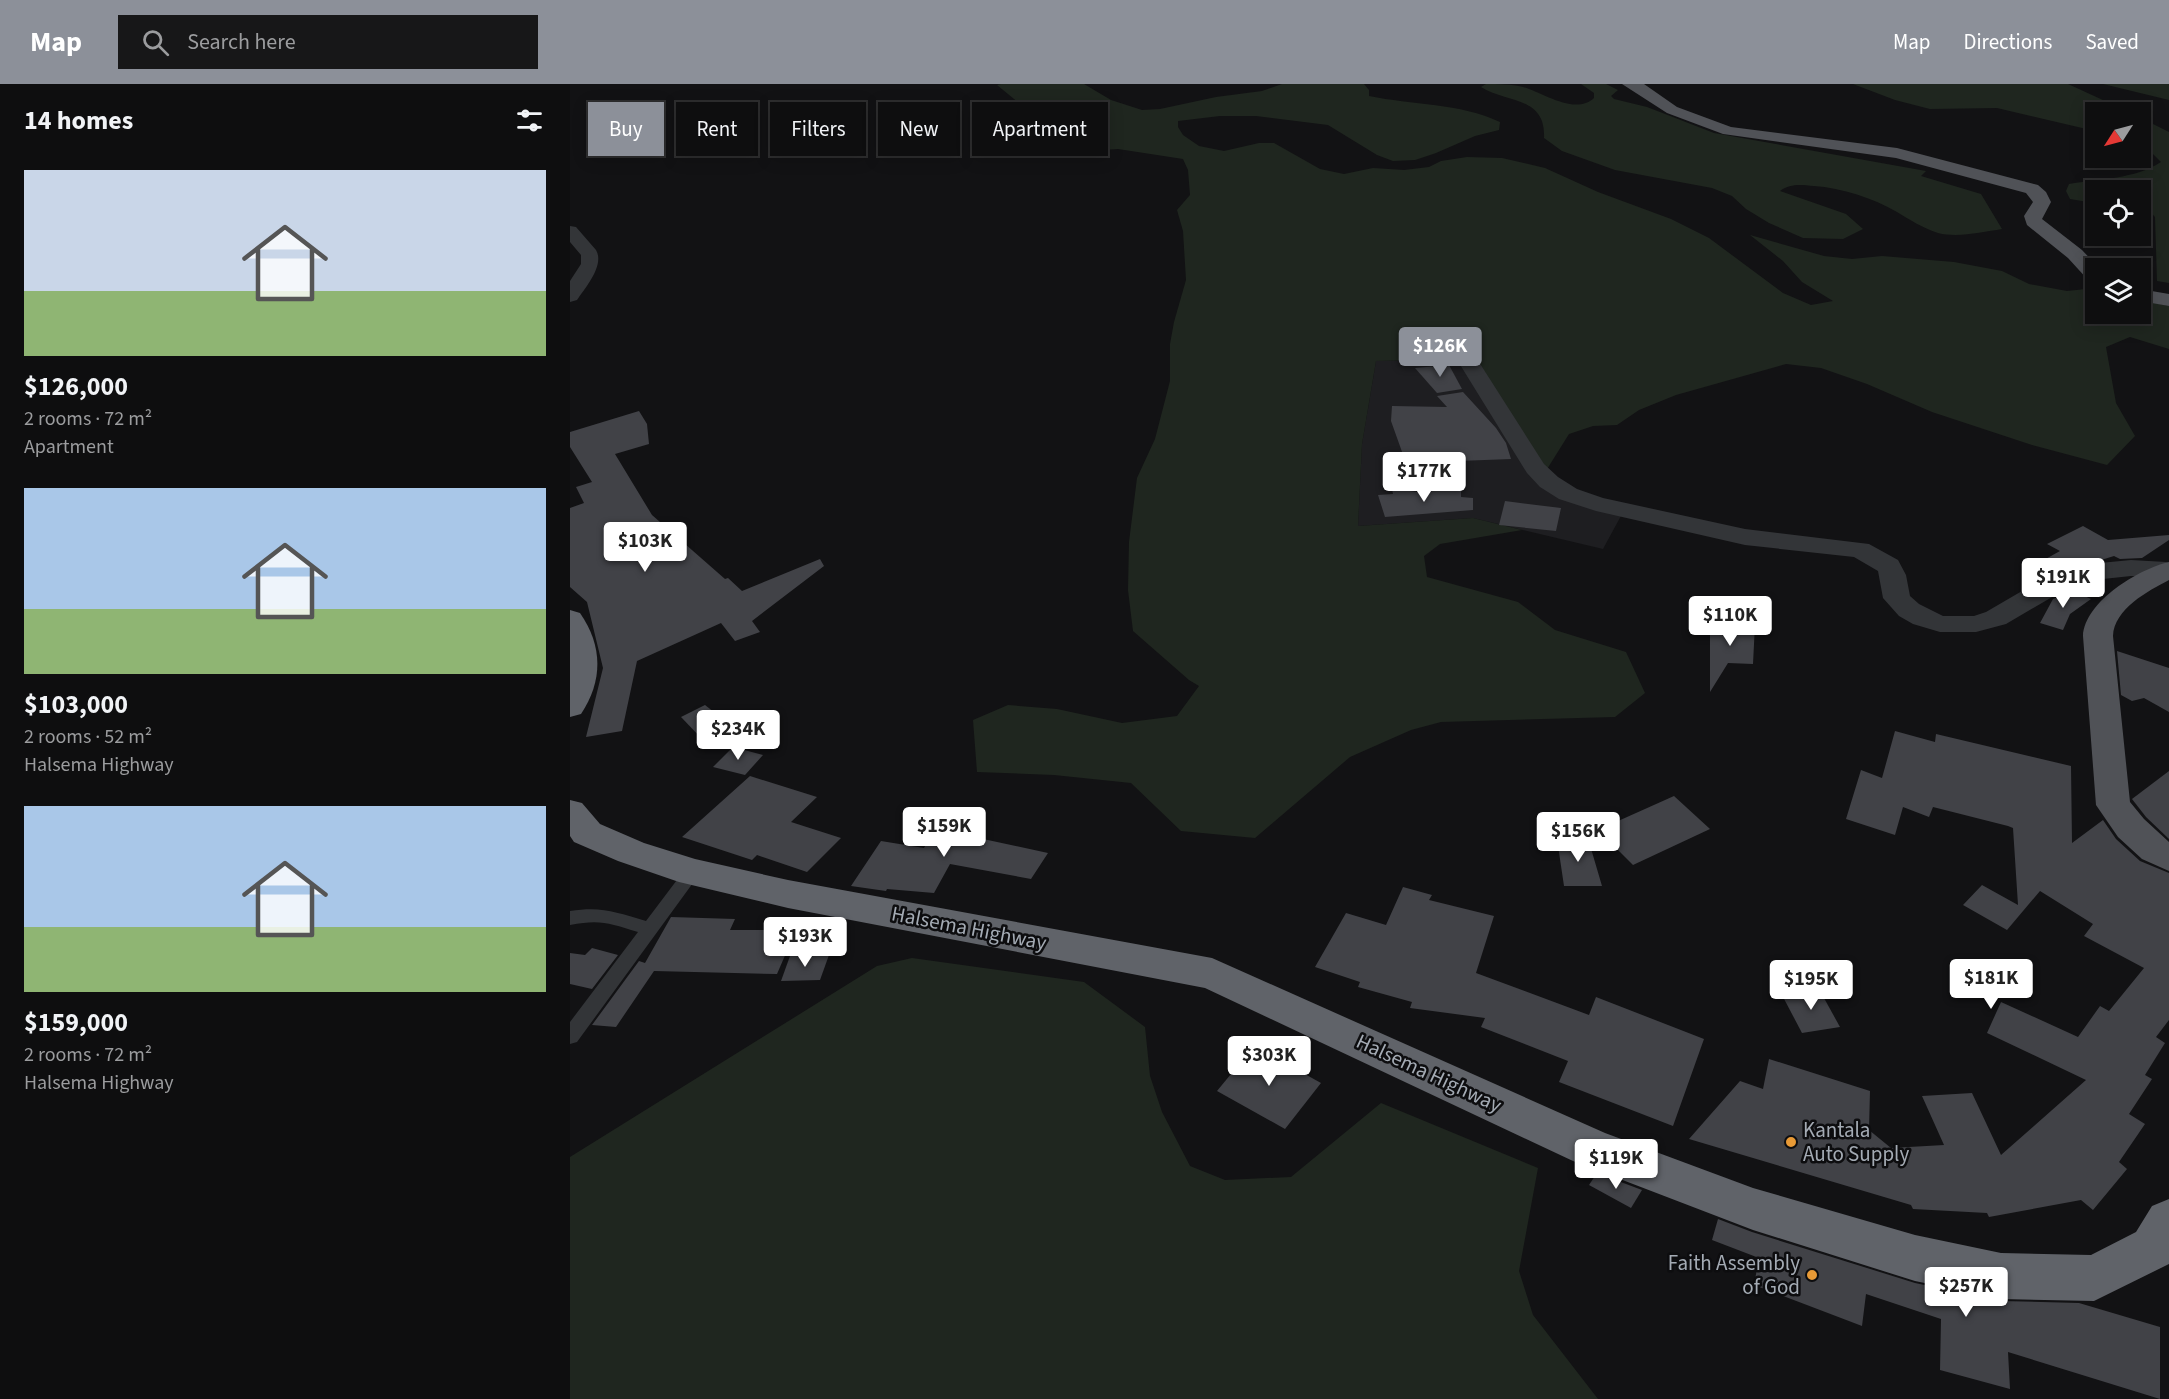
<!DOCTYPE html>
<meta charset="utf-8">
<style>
:root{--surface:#0e0e0f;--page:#171718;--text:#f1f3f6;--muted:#9b9c9e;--line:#2e2e2f;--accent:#8c9099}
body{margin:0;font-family:"Source Sans 3",sans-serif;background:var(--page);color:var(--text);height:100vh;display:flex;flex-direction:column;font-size:22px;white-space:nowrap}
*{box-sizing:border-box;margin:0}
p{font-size:20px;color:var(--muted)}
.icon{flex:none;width:33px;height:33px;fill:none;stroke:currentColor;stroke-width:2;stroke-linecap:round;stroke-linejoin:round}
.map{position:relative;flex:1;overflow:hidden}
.drawer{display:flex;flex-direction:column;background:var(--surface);width:570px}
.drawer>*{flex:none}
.guide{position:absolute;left:18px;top:18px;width:570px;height:54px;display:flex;gap:12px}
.needle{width:39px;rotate:234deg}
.fabs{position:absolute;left:1515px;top:18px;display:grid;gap:12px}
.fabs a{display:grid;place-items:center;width:66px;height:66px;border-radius:0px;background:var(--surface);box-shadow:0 3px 15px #0003,0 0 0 2px var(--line);font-size:30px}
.price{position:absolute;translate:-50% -51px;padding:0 14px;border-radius:6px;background:#fff;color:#222;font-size:20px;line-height:39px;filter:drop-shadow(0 2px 3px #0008)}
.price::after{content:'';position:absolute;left:50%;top:36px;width:18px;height:14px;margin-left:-9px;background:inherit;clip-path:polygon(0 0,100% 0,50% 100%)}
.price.current{background:var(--accent);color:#fff}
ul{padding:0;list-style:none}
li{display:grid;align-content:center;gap:12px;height:318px;padding:0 24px}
li span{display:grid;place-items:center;height:186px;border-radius:0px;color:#555}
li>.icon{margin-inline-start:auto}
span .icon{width:108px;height:108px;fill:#fffc;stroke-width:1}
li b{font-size:26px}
h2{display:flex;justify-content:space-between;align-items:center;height:72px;padding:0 24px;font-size:26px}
.tag{padding:0 21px;border-radius:0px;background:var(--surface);box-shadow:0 3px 15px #0003,0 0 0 2px var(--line);font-size:21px;line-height:54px}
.tag.current{background:var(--accent);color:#fff}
header{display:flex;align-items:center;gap:36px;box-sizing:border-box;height:84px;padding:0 30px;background:var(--accent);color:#fff}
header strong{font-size:28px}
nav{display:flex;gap:33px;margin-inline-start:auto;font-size:21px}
.search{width:420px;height:54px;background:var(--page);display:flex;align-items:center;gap:15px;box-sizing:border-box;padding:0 21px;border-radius:0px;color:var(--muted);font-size:22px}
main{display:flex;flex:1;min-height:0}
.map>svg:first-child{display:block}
</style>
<header>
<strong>Map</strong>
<div class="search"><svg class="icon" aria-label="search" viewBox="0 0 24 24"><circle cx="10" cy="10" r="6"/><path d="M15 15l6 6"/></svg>Search here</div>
<nav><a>Map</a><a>Directions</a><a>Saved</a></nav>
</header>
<main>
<section class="drawer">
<h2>14 homes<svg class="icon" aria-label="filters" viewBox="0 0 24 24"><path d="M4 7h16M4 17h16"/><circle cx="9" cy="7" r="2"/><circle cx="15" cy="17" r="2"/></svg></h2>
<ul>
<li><span style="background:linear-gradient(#c9d6e8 65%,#8fb573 0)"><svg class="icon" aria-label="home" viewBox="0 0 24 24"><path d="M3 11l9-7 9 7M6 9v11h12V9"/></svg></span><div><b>$126,000</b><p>2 rooms · 72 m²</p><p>Apartment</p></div></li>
<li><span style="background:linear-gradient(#a9c7e8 65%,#8fb573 0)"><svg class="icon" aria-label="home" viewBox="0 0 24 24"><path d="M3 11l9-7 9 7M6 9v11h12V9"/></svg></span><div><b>$103,000</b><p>2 rooms · 52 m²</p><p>Halsema Highway</p></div></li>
<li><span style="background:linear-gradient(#a9c7e8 65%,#8fb573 0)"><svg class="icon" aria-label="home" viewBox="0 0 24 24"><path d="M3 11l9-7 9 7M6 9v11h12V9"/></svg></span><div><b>$159,000</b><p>2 rooms · 72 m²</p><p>Halsema Highway</p></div></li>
</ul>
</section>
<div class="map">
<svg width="1599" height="1315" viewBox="0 0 1599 1315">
<rect width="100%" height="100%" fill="#121214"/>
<path fill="#1e1e21" d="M889 275 969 398 1052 430 1033 465 903 434 788 442 792 360 806 277Z"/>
<g fill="#1f261f">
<path d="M431 0H514L541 16 572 26 590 25 646 13 692 7 712 0H794L799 6V12C842 21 890 19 930 38L929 46 905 52 866 69 845 76 823 77 807 71 758 41 686 32H650L608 37V43L613 51 629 62 654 67 689 59H704L750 85 774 90 803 84 834 86 859 83 871 77 897 73 932 74 975 84 1028 108 1101 135 1139 154 1213 209 1241 221 1263 217 1232 198 1213 177 1180 151 1254 172 1282 175 1312 172 1384 178 1432 187 1459 200 1497 207 1525 204 1526 230H1570L1571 216 1599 222V265L1560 253 1536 263 1546 319 1565 352 1537 381 1462 361 1362 328 1297 300 1251 284 1216 280 1106 311 1069 326 1047 341 1023 342 999 350 969 398 889 275 806 277 792 360 788 442 903 434 952 446 870 460 854 472 857 493 948 518 985 546 1056 568 1075 609 1045 633 871 638 841 646 780 673 685 754 611 747 561 699 484 691 407 688 403 636 438 621 487 625 552 639 607 632 629 602 619 596 563 547 558 506 559 458 567 394 585 355 600 297V260L604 238 616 196 613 147 607 126 620 111 618 86 613 75 548 65 464 70 446 61 478 35 474 29 449 19 427 1Z"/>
<path d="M916 0C929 0 941 0 953 3 972 8 1005 32 1024 14V9L1011 0H1036L1048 6 1041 12 1044 15 1077 23 1144 49 1356 87 1351 92 1411 110 1432 145C1412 148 1388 154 1368 149 1353 144 1340 136 1327 128 1303 114 1272 104 1244 102 1231 101 1221 99 1210 107L1276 130 1293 145 1273 155 1233 154 1199 139 1176 125 1162 112 1142 104 1045 86 992 67 974 54C976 12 936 19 911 3Z"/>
<path d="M1283 0H1498L1559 28H1526L1525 47 1427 24 1360 25 1325 16Z"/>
<path d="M1533 0H1599V16Z"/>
<path d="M1571 34 1599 48V199L1587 197 1585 133 1571 117 1570 106H1526L1524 119 1500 115 1496 107 1499 100C1529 95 1565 95 1591 78L1583 70 1571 64Z"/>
<path d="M342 874 514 898 575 943 580 992 592 1028 620 1082 655 1096 721 1093 811 1019 968 1084 949 1187 963 1231 1028 1315H0V1073L307 882Z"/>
</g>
<g fill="#414247">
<path d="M879 281 892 305 867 309 845 284Z"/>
<path d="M893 308 926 344 936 359 941 375 836 379 821 337 822 322 877 323 867 312Z"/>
<path d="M69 327 77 340 79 360 45 370 82 431 155 495 158 494 172 507 250 475 254 482 182 537 190 548 165 557 151 539 67 577 52 647 16 653 33 584 17 518 0 503V424L14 419 6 403 22 398 0 363V348Z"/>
<path d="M822 405 848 408 891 405V413L903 414V426L815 433 808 411 823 410Z"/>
<path d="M935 417 991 424 986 447 929 441Z"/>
<path d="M1513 442 1538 456 1599 451V456L1572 474 1550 475 1544 472 1493 488 1472 477 1490 467 1477 460Z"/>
<path d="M1503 507 1521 515 1500 530 1493 546 1470 539 1483 515Z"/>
<path d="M1140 537 1185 540 1183 580 1158 579 1140 608Z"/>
<path d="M1547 567 1599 584V628L1574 614 1562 617 1551 611Z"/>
<path d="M135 621 159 640 133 656 111 633Z"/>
<path d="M1325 647 1365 658 1366 650 1501 682 1502 759 1533 736 1546 755 1570 777 1599 789V936L1586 953 1595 959 1575 991 1582 995 1559 1030 1575 1040 1549 1078 1557 1085 1523 1126 1511 1116 1419 1133 1417 1129 1343 1125 1341 1121 1119 1055 1170 997 1193 1005 1199 975 1300 1007 1299 1046 1321 1064 1374 1061 1352 1012 1402 1009 1431 1071 1516 996 1417 949 1431 918 1508 953 1530 922 1539 927 1574 884 1514 852 1523 840 1470 807 1437 846 1393 821 1412 801 1448 821 1443 744 1438 742 1363 723 1359 733 1333 723 1325 751 1276 735 1291 686 1312 694Z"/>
<path d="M163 663 193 671 175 691 143 683Z"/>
<path d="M1599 687V755L1576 733 1562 715Z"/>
<path d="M180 692 247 713 221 738 271 754 237 788 187 771 182 776 112 753Z"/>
<path d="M1104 712 1140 745 1063 781 1028 746Z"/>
<path d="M377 724 403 726 390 750 478 769 461 795 380 780 364 809 317 805 316 807 281 802 311 757 354 764Z"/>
<path d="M1017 751 1032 802H994L987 755H1008Z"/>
<path d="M833 803 862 811 859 816 924 832 906 889 1019 931 1026 913 1134 955 1103 1042 989 998 998 977 911 943 915 934 840 924 842 918 788 903 790 898 745 883 776 829 816 841Z"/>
<path d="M101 833 165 835 160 846H226L207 890 84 887 46 943 22 941 69 877 75 879Z"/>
<path d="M22 864 48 871 22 905 0 900V869L15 871Z"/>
<path d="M259 871 250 896 211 897 220 872Z"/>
<path d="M1249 905 1270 943 1232 949 1212 911Z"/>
<path d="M684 962 751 999 715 1045 647 1007Z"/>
<path d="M1027 1089 1072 1106 1061 1124 1019 1101Z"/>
<path d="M1148 1135 1182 1148 1345 1199 1431 1217 1509 1219 1590 1243V1315L1438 1268 1440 1305 1370 1286 1371 1235 1296 1210 1292 1242 1184 1201 1189 1174 1142 1156Z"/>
</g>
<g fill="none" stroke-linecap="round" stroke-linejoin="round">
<path fill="#333538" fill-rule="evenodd" d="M122 782 128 784 130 788 128 792 7 958 0 960V938L68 848C39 839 30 835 0 841V827C32 822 45 828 76 837L116 784Z"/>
<g fill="#333538" fill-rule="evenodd">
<path d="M0 142 6 143 26 166C35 181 15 204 7 216L0 218V197L11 180V171L0 158Z"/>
<path d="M900 273 907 275 974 380 988 393 1007 405 1033 414 1175 445 1299 460 1328 476 1336 491 1340 512 1349 520 1373 532H1404L1416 528 1469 497 1530 479 1561 476 1596 478 1599 479V493L1561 492 1533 495 1489 509 1436 540 1406 548H1370L1343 540 1329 532 1313 514 1308 487 1284 473 1175 461 1026 427 989 415 970 403 957 389 889 279 893 275Z"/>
</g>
<g fill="#505257" fill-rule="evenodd">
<path d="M1052 0H1074L1107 23 1161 43 1327 64 1468 101 1476 108 1481 118 1472 135 1512 166 1529 184H1526V199L1519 197 1498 174 1457 141 1454 132 1463 118 1456 109 1326 74 1153 50 1097 29Z"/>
<path d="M1570 205 1599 210V222L1570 217Z"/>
<path d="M1599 478V496C1578 507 1544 525 1543 552L1560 718 1574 735 1599 758V787L1572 775 1548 753 1526 721 1513 552C1515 517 1569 485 1599 478Z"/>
</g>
<g fill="#606369" fill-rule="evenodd">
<path d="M0 526 10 529C33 562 33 597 11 630L0 633Z"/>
<path d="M0 716 12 719 30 740 74 759 125 775 218 796 642 874 1035 1049 1183 1104 1345 1151 1431 1169 1521 1171 1566 1148 1582 1122 1599 1115V1180L1524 1217 1431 1215 1345 1197 1183 1146 1003 1077 635 904 218 824 109 798 48 777 4 758 0 752Z"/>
</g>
</g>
<g fill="#e89a36" stroke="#0d0d0f" stroke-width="2">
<circle cx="1221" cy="1058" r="6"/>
<circle cx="1242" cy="1191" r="6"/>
</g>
<g text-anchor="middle" stroke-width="5" stroke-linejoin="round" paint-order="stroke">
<g font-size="21" fill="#a4abb4" stroke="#0d0d0f">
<text transform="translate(399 844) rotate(11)" y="7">Halsema Highway</text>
<text transform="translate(859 989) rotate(25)" y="7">Halsema Highway</text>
</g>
<g font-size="21" fill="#a4abb4" stroke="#0d0d0f" text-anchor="start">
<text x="1233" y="1053">Kantala<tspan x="1233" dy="24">Auto Supply</tspan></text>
<text x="1230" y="1186" text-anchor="end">Faith Assembly<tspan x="1230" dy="24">of God</tspan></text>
</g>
</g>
</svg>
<div class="fabs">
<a><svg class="needle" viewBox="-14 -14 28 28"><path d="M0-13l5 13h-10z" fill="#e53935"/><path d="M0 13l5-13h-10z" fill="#9b9c9e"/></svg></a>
<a><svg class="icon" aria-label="locate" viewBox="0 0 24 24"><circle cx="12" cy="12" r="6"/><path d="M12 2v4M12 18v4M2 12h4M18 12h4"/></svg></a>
<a><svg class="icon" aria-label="layers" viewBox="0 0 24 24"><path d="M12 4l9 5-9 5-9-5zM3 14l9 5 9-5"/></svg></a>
</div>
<b class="price current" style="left:870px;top:294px">$126K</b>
<b class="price" style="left:854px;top:419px">$177K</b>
<b class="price" style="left:75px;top:489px">$103K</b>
<b class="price" style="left:1493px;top:525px">$191K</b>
<b class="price" style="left:1160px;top:563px">$110K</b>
<b class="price" style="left:168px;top:677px">$234K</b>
<b class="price" style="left:374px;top:774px">$159K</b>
<b class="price" style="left:1008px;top:779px">$156K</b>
<b class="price" style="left:235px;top:884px">$193K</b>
<b class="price" style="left:1421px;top:926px">$181K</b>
<b class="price" style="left:1241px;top:927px">$195K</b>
<b class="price" style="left:699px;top:1003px">$303K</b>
<b class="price" style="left:1046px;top:1106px">$119K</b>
<b class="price" style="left:1396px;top:1234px">$257K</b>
<div class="guide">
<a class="tag current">Buy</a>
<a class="tag">Rent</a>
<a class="tag">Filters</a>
<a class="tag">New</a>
<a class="tag">Apartment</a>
</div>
</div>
</main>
